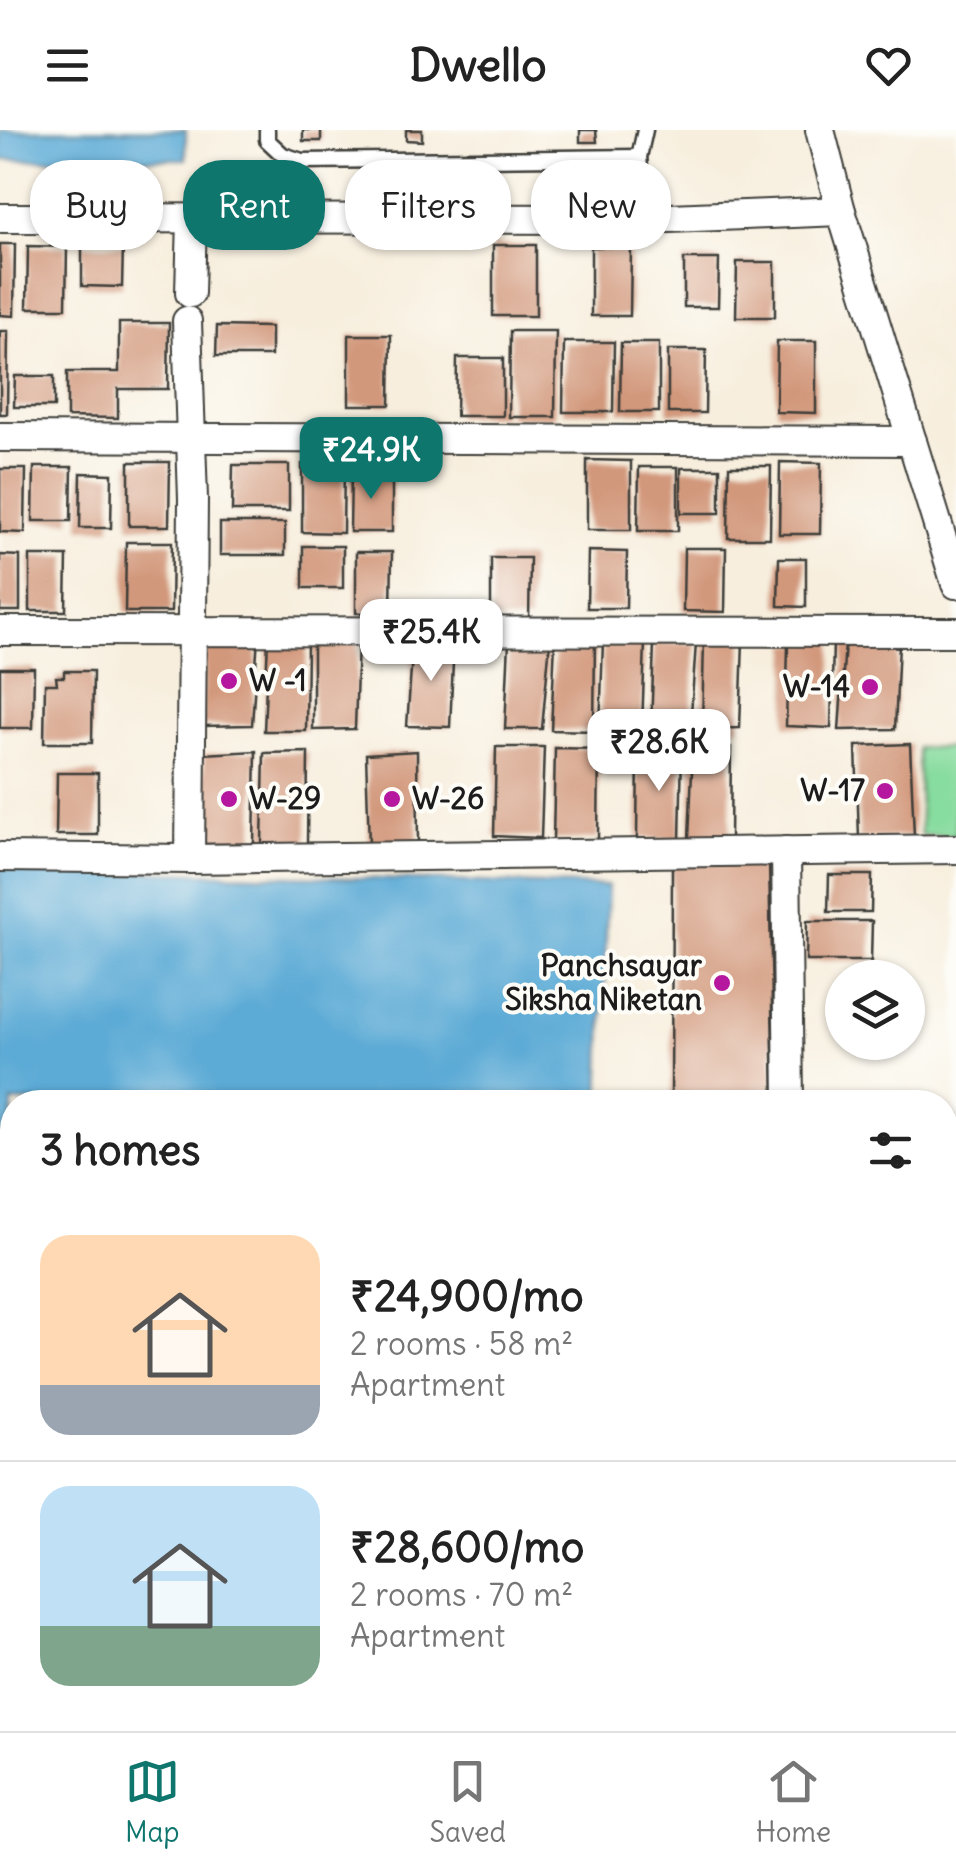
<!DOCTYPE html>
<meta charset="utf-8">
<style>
:root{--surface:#fff;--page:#f2f2f2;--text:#222;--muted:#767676;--line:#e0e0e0;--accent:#0f766e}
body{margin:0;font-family:Delius,sans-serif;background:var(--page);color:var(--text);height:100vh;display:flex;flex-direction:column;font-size:38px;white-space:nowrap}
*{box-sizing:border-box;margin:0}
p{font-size:32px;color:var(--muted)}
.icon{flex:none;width:55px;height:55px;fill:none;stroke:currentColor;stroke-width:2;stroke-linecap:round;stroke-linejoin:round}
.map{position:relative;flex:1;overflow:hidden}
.sheet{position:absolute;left:0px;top:960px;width:958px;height:642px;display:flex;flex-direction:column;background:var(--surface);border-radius:40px 40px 0 0;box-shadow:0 2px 8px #0004}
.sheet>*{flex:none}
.top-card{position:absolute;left:30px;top:30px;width:898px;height:90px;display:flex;gap:20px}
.fabs{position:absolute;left:825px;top:830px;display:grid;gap:20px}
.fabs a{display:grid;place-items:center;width:100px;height:100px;border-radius:50%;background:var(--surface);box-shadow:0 2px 8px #0004;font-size:50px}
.price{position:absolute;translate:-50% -85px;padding:0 22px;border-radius:20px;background:#fff;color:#222;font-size:32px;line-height:65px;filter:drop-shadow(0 2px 5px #0008)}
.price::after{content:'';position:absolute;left:50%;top:60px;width:30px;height:22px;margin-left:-15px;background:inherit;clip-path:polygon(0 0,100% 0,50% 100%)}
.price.active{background:var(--accent);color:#fff}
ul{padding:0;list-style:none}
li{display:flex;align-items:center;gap:30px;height:250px;padding:0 40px}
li+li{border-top:2px solid var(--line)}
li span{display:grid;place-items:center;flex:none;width:280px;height:200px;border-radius:30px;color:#555}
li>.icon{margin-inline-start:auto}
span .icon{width:120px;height:120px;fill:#fffc;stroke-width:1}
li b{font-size:42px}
h2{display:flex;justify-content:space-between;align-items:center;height:120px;padding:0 40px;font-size:42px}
.pill{padding:0 35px;border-radius:40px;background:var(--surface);box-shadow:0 2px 8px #0004;font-size:35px;line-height:90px}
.pill.active{background:var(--accent);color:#fff}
header{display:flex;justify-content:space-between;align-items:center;height:130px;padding:0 40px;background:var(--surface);font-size:45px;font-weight:700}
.dock{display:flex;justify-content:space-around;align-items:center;height:140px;border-top:2px solid var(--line);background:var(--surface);font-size:28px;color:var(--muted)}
.dock a{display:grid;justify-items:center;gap:5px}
.dock .active{color:var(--accent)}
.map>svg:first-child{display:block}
</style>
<header><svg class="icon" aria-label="menu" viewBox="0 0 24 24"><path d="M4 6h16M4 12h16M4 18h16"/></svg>Dwello<svg class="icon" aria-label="heart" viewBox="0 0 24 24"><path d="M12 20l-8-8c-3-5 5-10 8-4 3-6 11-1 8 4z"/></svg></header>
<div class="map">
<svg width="956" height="1601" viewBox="0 0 956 1601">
<rect width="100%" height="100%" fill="#fdfcf7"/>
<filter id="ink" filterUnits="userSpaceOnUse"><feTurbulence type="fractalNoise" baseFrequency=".01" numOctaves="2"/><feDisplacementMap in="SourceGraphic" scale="20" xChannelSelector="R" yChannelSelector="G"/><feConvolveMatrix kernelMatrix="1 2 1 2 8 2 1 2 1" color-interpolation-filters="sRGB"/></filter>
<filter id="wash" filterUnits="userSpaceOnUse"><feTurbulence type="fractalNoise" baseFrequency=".0048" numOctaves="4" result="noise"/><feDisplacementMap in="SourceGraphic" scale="40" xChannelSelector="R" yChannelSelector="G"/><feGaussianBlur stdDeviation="2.25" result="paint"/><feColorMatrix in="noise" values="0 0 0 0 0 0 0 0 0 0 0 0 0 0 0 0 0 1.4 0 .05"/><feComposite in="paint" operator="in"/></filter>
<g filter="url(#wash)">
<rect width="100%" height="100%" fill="#f7eedd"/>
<path fill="#87dc9f" stroke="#527c5e" stroke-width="2.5" d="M956 617V706L921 705 917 618Z"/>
<g fill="#5caad6" stroke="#3c6379" stroke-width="2.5">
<path d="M0 0H186V29L0 30Z"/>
<path d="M0 737 608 756 600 972H12V1061H0Z"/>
</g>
<g id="blocks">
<g fill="#d2987c">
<rect x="303" y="0" width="18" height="11"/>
<path d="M406 0H422V11L406 10Z"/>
<path d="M580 0H596L597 12H580Z"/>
<path d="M0 114H15L14 186 0 185Z"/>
<path d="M82 115H123L122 157 82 156Z"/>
<rect x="493" y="115" width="43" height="71"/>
<path d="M28 116 67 117 66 178H27Z"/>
<path d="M591 117H631L630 186H591Z"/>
<path d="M684 129H719L718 177H684Z"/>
<path d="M737 132H775V187H736Z"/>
<path d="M119 193H169L168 259H118V288L67 287V242H119Z"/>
<path d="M217 196 271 197V226H216Z"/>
<path d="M0 201H8L7 284H0Z"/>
<path d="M510 201H556L555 287H509Z"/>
<path d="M349 205H391L390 275H349Z"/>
<path d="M777 211H816V283L776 282Z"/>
<path d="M564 212H614L613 282H563Z"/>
<path d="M621 213H659V282H620Z"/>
<path d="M668 220H706L705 283H668Z"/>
<path d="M457 228H503V286H456Z"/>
<path d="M15 246H54V277H14Z"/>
<path d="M587 330 631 331V400H587Z"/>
<path d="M129 332H170L169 396H129Z"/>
<path d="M780 332 821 333 820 404H779Z"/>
<path d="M302 334 344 335 343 403 302 402Z"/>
<path d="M233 335H289V381H232Z"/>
<path d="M729 336H771L770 408H728Z"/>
<path d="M34 337H72L71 391H33Z"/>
<path d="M639 337H678V401H638Z"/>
<rect x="681" y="338" width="39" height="45"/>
<path d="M0 339H26L25 403 0 402Z"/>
<path d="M351 341 392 342V402H350Z"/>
<path d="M81 343 112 344 111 398H80Z"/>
<rect x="220" y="393" width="65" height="32"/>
<path d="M126 412H172L171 482H125Z"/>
<rect x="303" y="416" width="40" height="42"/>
<path d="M684 418H726L725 482 683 481Z"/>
<path d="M588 421 627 422 626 478H587Z"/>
<path d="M356 422H392L391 483H356Z"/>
<path d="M0 425 20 426V481H0Z"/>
<path d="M30 426H67L66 481H30Z"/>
<path d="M491 428H530L529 491H491Z"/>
<path d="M779 428H806V477L778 476Z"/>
<path d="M206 506H258L252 595 201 596Z"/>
<path d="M268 508 307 509 306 601H264Z"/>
<path d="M595 509 594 601 551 600 555 511Z"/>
<path d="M313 510 358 511 355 599 313 600Z"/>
<path d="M704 510H743L740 598 702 599Z"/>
<path d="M413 511H454L450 597 407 596Z"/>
<path d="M509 511H550L542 599H505Z"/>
<path d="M603 511 645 512 642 599H600Z"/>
<path d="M833 511 831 598 786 596 788 514Z"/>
<path d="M654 513H696L690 598H651Z"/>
<path d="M845 513 899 514 895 599 839 600Z"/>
<path d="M0 538H34L33 598H0Z"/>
<path d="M64 541H93L92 613H44L45 554H57L56 547H64Z"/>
<path d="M910 614 914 706 859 709 856 616Z"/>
<path d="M496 617H544L541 708 494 706Z"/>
<path d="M731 617 730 710 689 709 693 618Z"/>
<path d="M555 618 599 619 598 709 553 710Z"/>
<path d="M638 619H682L680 710 637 708Z"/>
<path d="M256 621 254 714H202L204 624Z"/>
<path d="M417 621 418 714 369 715 366 624Z"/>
<path d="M308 622 307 714 262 713 264 623Z"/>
<path d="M57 643H98V705H56Z"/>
<path d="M769 731 774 972H671L672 734Z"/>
<path d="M829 745H872L871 782H828Z"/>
<path d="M807 791H872L871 831H806Z"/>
<rect x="945" y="985" width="11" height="40"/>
<rect x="0" y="1148" width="12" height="55"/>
<path d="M0 1221H12V1302L0 1301Z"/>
<path d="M945 1586H956V1601H352L353 1590H945Z"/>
</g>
</g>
</g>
<g filter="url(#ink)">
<use href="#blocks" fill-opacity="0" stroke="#3d3c39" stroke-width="2.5"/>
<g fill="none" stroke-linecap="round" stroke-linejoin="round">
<g stroke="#3d3c39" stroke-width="19">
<g id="service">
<path d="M267 0V10L283 25 302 31 639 27 645 89"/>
<path d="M639 27 645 0"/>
</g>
</g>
<g stroke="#3d3c39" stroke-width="32">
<g id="minor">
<path d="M820 0 841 81 956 454"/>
<path d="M0 88 645 89 841 81"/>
<path d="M190 163 192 88"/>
<path d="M187 191 193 369 190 729"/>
<path d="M0 307 912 311"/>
<path d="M0 501 956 502"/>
<path d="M786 721 789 972"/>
<path d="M0 727 190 729 956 719"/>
<path d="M945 1099H956"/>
<path d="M0 1110H12"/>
<path d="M0 1318H12"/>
<path d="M945 1319 956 1320"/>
</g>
</g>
<use href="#service" stroke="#fff" stroke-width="14"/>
<use href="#minor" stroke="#fff" stroke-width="28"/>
<g stroke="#1c1c1c" stroke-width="8" stroke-dasharray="15 8" stroke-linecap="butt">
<path d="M0 1450 12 1451"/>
<path d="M945 1456H956"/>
<path d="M0 1502 12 1503"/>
<path d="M945 1507H956"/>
</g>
</g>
</g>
<g fill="#b5179e" stroke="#fdfcf7" stroke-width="4">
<circle cx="229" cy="551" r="10"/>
<circle cx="870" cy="557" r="10"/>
<circle cx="885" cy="661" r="10"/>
<circle cx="229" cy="669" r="10"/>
<circle cx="392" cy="669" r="10"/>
<circle cx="722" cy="853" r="10"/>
</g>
<g text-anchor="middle" stroke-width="8" stroke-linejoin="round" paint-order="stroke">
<g font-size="30" font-weight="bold" fill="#1c1c1c" stroke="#fdfcf7" text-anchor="start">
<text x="249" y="561">W -1</text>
<text x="850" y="567" text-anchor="end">W-14</text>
<text x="865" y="671" text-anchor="end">W-17</text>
<text x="249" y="679">W-29</text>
<text x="412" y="679">W-26</text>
<text x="702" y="846" text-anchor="end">Panchsayar<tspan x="702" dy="34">Siksha Niketan</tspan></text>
</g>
</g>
</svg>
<div class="fabs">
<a><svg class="icon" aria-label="layers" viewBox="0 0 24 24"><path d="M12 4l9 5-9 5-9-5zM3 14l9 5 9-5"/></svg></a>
</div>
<b class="price active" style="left:371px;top:372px">₹24.9K</b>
<b class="price" style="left:431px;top:554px">₹25.4K</b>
<b class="price" style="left:659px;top:664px">₹28.6K</b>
<div class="top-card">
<a class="pill">Buy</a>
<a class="pill active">Rent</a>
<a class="pill">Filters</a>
<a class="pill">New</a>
</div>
<section class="sheet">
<h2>3 homes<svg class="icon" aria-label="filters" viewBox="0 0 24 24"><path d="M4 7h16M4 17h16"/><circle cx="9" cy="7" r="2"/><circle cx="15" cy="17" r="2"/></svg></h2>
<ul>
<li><span style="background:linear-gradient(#ffd9b3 75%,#9aa5b1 0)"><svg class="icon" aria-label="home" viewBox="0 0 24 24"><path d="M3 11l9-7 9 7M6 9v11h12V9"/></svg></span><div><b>₹24,900/mo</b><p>2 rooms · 58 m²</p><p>Apartment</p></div></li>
<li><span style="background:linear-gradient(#bfe0f5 70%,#7fa58c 0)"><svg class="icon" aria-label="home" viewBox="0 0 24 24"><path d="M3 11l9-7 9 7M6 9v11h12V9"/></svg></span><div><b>₹28,600/mo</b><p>2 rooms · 70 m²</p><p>Apartment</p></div></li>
</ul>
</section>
</div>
<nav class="dock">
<a class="active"><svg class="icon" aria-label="map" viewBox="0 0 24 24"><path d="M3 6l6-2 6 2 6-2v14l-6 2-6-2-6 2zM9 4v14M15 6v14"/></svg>Map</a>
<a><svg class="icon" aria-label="saved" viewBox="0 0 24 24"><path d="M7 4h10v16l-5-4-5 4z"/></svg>Saved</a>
<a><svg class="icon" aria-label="home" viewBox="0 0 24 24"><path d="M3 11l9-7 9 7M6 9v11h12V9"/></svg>Home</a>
</nav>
